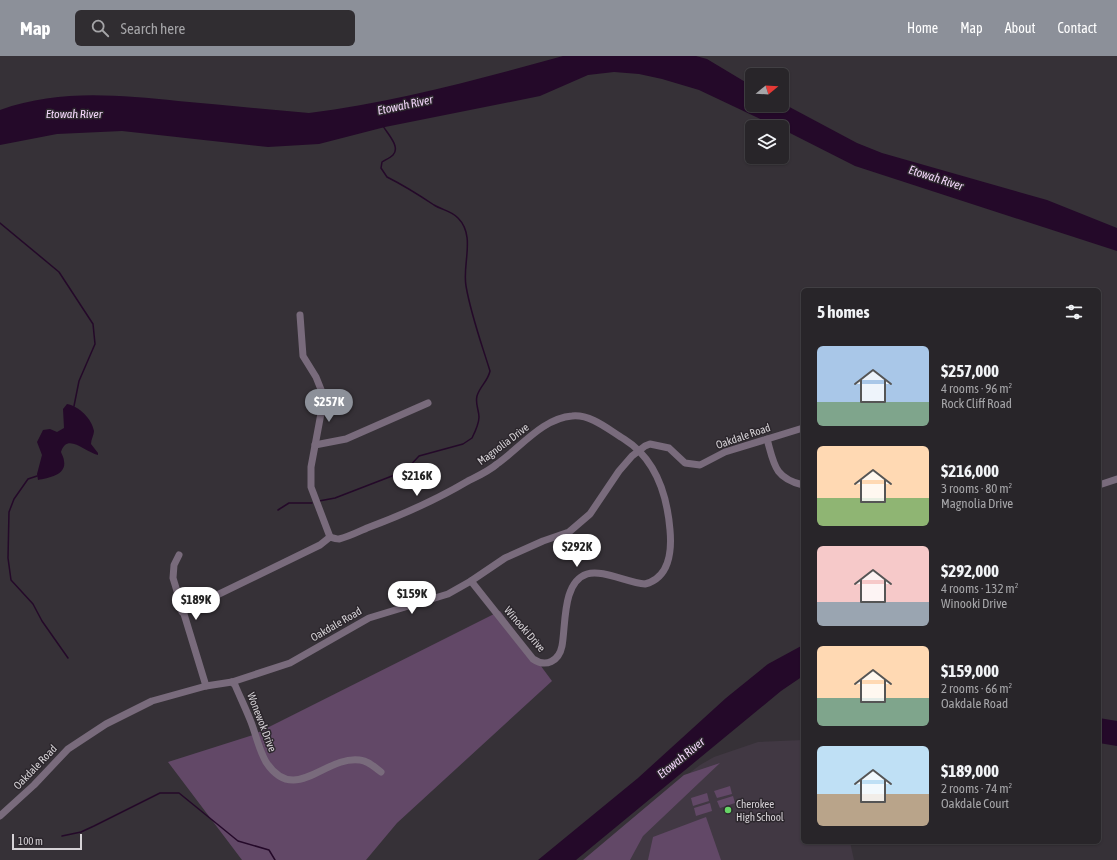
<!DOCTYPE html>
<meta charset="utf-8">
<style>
:root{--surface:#282529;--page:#302d31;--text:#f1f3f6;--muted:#a5a5a8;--line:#444246;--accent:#8c9099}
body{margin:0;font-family:"Asap Condensed",sans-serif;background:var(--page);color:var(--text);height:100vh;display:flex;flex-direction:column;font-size:15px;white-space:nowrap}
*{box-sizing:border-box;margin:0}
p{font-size:13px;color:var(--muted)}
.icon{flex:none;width:22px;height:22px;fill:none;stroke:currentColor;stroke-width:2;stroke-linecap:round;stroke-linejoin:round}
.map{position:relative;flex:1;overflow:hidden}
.side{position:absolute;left:801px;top:232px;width:300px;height:556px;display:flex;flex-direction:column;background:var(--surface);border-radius:6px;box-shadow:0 1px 3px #0004,0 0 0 1px var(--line)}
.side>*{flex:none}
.needle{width:26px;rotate:72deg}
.tools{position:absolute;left:745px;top:12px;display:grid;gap:8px}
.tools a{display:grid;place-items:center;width:44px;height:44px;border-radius:6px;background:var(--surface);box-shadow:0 1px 3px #0004,0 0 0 1px var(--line);font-size:20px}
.scale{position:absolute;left:12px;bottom:10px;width:70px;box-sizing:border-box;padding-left:4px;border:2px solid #d6d2d6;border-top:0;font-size:11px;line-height:14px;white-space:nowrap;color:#d6d2d6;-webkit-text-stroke:3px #2c272d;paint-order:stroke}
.price{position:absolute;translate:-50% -34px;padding:0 9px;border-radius:14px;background:#fff;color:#222;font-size:13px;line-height:26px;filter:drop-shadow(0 1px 2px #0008)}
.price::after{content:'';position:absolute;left:50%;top:24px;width:12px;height:9px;margin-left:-6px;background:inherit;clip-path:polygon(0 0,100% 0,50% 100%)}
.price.selected{background:var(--accent);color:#fff}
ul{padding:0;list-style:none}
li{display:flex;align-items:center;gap:12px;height:100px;padding:0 16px}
li span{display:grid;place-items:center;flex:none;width:112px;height:80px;border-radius:6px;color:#555}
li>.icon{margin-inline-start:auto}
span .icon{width:48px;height:48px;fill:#fffc;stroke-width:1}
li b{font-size:17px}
h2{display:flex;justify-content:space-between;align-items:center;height:48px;padding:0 16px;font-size:17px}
header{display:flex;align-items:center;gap:24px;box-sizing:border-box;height:56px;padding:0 20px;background:var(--accent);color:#fff}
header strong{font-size:19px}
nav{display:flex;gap:22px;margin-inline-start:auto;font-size:14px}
.search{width:280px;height:36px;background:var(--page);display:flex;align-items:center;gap:10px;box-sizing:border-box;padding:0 14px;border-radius:6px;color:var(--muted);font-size:15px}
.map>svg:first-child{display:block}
</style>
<header>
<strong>Map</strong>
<div class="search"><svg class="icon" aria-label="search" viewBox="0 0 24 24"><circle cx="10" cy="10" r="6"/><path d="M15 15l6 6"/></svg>Search here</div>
<nav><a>Home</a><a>Map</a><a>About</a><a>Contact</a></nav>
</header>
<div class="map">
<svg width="1117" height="804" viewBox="0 0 1117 804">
<rect width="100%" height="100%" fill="#363137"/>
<path fill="#413843" d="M803 684V786H850L854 804H608L683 722 700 709 714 701 758 686Z"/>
<g fill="#624867">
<path d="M500 555 552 625 397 767 366 804H242L168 706 253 679Z"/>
<path d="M720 707 643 780 630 804H583L684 719Z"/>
<path d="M730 730 732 738 717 742 714 735Z"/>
<path d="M707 737 709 745 693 750 691 742Z"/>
<path d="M733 740 735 747 720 752 717 745Z"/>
<path d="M710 747 712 755 696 760 694 752Z"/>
<path d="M706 761 721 804H648L653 781Z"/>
</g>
<g fill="#240929">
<path d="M563 0H696L707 3 752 30V49H782V47L857 87 882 97 1047 144 1117 172V195L855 110 782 73V71H777L699 34 662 23 639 18 614 16 588 19 540 40 385 71 319 88 268 91 122 75 57 78 0 89V54C59 33 116 39 178 45 222 49 265 53 309 57 395 46 479 23 563 0Z"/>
<path d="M67 348C79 350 92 363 94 375 94 379 91 383 91 388L98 397V399C85 396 67 376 61 396 62 399 64 402 64 405 67 419 48 422 38 424L37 418 42 399 37 386 43 374 50 373 57 376 64 372 63 353Z"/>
<path d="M803 589V620L781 635 576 804H538L638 722 726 642 768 608Z"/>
<path d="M1099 662 1117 665V690L1099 687Z"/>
</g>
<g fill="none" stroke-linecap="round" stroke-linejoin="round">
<g stroke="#240929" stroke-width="1.5">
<path d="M0 167 59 216 93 268 95 288 79 325 74 350"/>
<path d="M37 420 28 423 14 443 9 456 8 502 11 524 33 548 42 565 68 602"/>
<path d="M319 445 335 442 405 415 419 400 463 388 472 382C475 376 479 368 479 361 479 354 475 348 477 340 480 330 488 325 490 315 481 286 471 259 466 230 462 208 476 180 458 162 452 155 442 154 434 149 419 139 403 129 387 121L381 112 382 106C385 104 390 102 393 99 401 91 387 77 383 70"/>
<path d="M278 454 289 447H312"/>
<path d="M62 780 81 776 94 770 160 737H179L238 785 269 794 275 804"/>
</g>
<g stroke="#796b7c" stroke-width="7">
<path d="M300 259 303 300 316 321 322 336V352L311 411V431L330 481"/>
<path d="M767 383C774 408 774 422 803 429"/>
<path d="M315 389 346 383 428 347"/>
<path d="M1099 429 1117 423"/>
<path d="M179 499 174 509 173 522 206 630"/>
<path d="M182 556 320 489 330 481C333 482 336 483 339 483 348 481 358 476 367 472 402 459 436 444 468 425 478 420 489 415 497 408 520 392 543 362 572 360 591 358 609 374 624 383 656 403 667 438 670 474 672 496 669 522 645 528 628 527 602 513 587 518 562 526 566 569 562 590 559 605 546 612 533 603L471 525"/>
<path d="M232 626 235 629C240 641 246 653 251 666 256 679 259 694 266 706 295 750 325 699 360 704 369 705 374 711 381 716"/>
<path d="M0 760 34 729 68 693 106 668 152 645 206 630 232 626 290 607 369 562 448 538 471 525 505 502 543 485 569 476 590 458 619 415 632 400 645 390 650 388 669 392 685 407 700 409 725 396 803 372"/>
</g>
</g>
<circle fill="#66d466" stroke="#2c272d" stroke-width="1.5" cx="728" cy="754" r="4"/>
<g text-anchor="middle" stroke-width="3" stroke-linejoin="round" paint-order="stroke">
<g font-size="11" fill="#d6d2d6" stroke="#2c272d">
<text transform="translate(743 380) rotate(-19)" y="4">Oakdale Road</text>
<text transform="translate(503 388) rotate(-37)" y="4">Magnolia Drive</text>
<text transform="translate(336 568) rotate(-30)" y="4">Oakdale Road</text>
<text transform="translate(525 573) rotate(49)" y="4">Winooki Drive</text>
<text transform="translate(262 666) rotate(69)" y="4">Wonewok Drive</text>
<text transform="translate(35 711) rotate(-46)" y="4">Oakdale Road</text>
</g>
<g font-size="11" fill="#d6d2d6" stroke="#2c272d" text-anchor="start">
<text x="736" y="752">Cherokee<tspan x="736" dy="13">High School</tspan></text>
</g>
<g font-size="12" font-style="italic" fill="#f4d6fb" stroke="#2c272d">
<text transform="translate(405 49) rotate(-12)" y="4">Etowah River</text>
<text x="74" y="62">Etowah River</text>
<text transform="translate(936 122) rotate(18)" y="4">Etowah River</text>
<text transform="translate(681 702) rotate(-39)" y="4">Etowah River</text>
</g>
</g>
</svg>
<div class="tools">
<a><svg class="needle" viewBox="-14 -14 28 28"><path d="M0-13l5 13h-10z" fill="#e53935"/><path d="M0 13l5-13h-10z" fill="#a5a5a8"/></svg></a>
<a><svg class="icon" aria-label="layers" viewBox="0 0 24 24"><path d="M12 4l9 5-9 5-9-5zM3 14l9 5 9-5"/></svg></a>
</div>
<div class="scale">100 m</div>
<b class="price selected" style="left:329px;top:367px">$257K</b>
<b class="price" style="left:417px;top:441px">$216K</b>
<b class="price" style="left:577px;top:512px">$292K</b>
<b class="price" style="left:412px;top:559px">$159K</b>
<b class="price" style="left:196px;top:565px">$189K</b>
<section class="side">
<h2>5 homes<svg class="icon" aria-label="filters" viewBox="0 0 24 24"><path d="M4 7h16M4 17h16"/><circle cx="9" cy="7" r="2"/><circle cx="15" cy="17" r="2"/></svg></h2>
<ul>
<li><span style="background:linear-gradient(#a9c7e8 70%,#7fa58c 0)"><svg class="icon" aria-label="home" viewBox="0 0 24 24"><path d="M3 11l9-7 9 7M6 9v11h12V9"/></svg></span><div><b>$257,000</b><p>4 rooms · 96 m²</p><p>Rock Cliff Road</p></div></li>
<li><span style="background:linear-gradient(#ffd9b3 65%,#8fb573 0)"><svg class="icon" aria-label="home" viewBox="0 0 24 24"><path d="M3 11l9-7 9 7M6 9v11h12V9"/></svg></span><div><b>$216,000</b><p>3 rooms · 80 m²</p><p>Magnolia Drive</p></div></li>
<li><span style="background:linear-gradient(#f6c9c9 70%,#9aa5b1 0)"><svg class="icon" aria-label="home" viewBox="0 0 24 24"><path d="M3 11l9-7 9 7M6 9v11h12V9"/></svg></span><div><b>$292,000</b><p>4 rooms · 132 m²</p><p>Winooki Drive</p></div></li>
<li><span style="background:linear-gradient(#ffd9b3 65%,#7fa58c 0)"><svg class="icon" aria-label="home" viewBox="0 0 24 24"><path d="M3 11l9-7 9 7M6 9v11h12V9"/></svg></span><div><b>$159,000</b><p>2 rooms · 66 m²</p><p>Oakdale Road</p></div></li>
<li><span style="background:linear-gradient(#bfe0f5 60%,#b9a48a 0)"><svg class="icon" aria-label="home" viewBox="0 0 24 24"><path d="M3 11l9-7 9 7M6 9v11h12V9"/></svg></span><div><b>$189,000</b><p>2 rooms · 74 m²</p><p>Oakdale Court</p></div></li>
</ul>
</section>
</div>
